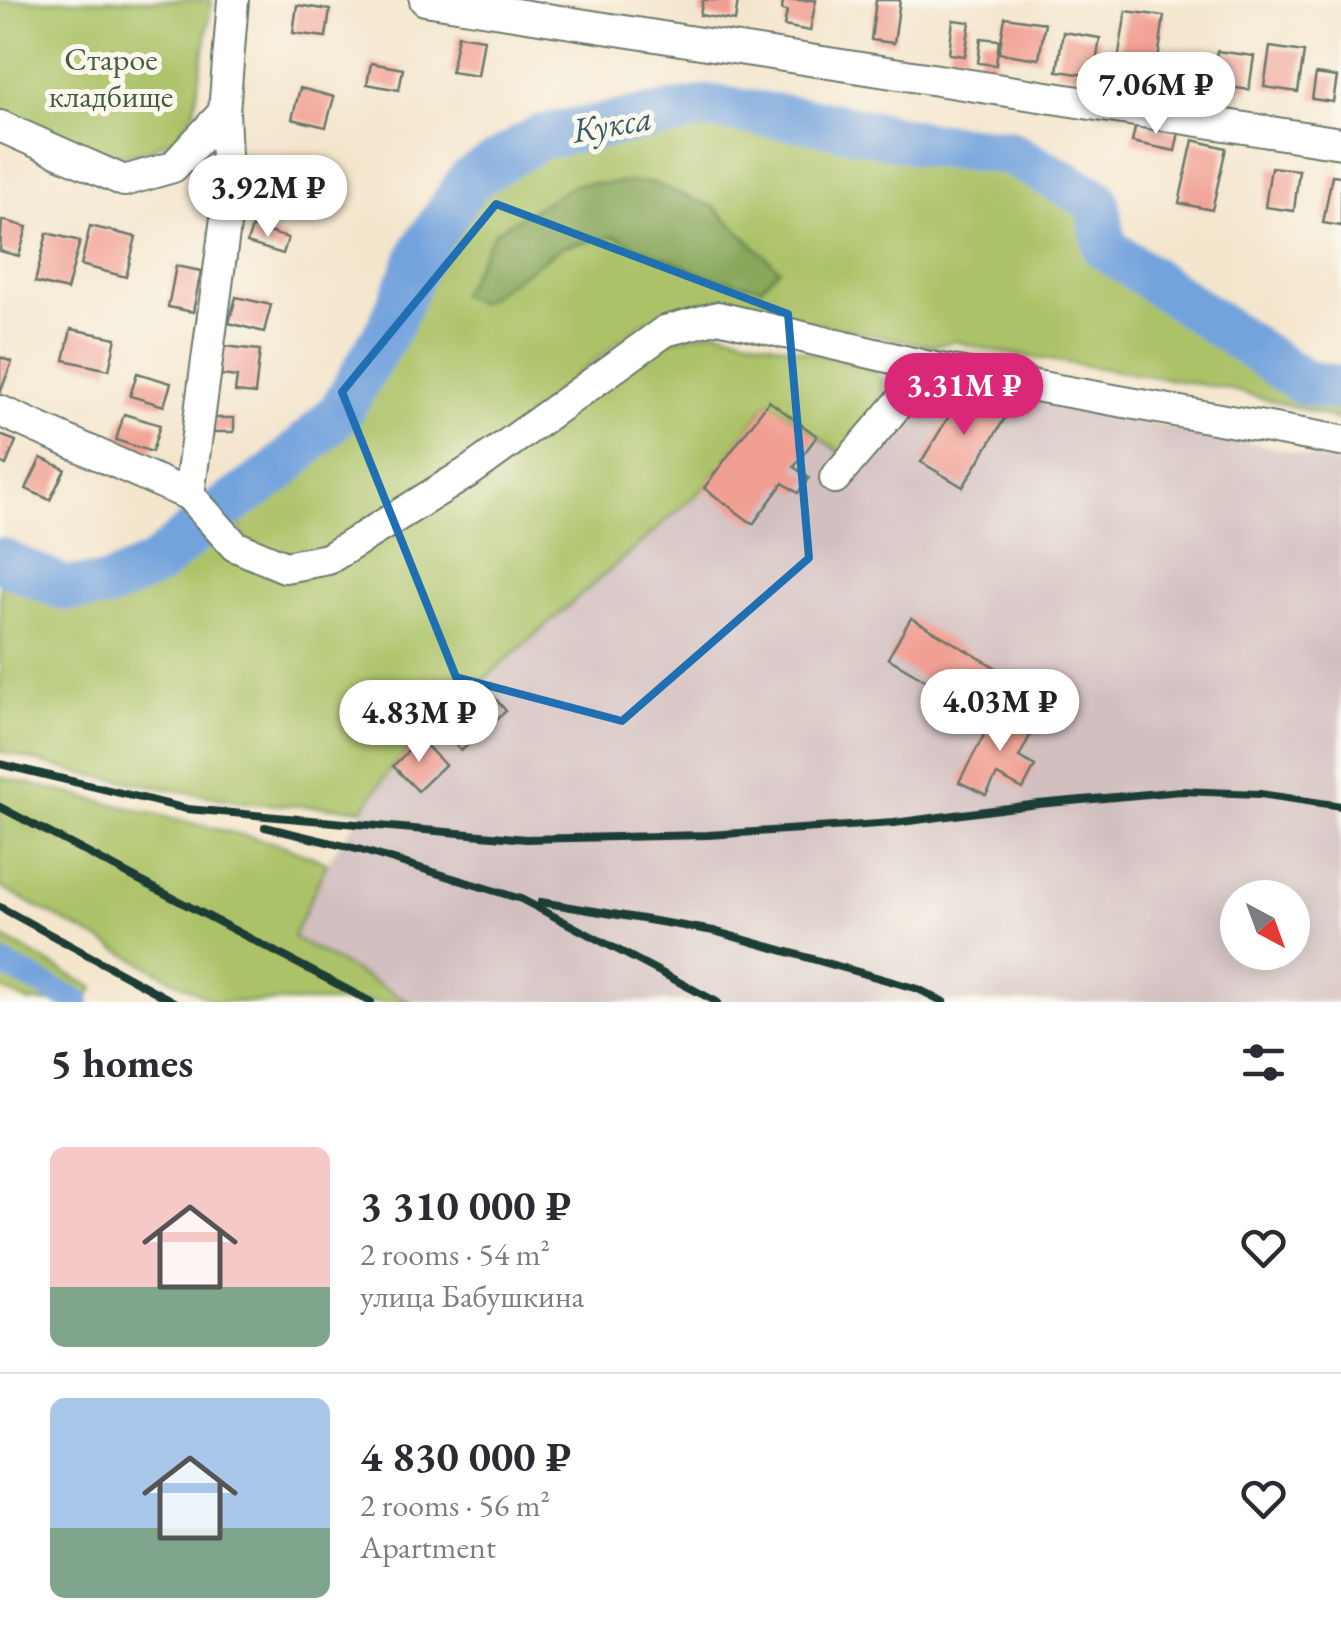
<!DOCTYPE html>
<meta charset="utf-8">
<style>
:root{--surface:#fff;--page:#f7f7f7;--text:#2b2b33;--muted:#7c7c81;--line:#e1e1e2;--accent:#db2777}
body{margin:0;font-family:"EB Garamond",serif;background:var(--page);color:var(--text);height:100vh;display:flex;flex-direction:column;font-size:38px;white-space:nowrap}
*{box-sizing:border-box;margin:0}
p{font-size:32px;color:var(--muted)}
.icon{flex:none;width:55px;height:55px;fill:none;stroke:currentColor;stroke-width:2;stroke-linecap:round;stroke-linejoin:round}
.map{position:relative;height:1002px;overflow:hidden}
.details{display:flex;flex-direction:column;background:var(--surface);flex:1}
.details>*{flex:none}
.needle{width:65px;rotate:139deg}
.fabs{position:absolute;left:1220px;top:880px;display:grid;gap:20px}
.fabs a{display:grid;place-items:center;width:90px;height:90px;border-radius:50%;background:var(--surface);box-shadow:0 5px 25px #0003;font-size:50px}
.price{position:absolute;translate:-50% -85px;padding:0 22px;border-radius:35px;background:#fff;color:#222;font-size:32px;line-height:65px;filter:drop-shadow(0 2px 5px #0008)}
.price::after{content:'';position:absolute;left:50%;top:60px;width:30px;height:22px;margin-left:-15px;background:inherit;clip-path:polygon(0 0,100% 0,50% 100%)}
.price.selected{background:var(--accent);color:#fff}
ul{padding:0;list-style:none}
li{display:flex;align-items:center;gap:30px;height:250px;padding:0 50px}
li+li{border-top:2px solid var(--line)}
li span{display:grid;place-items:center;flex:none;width:280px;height:200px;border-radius:15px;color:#555}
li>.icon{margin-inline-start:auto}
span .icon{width:120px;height:120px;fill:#fffc;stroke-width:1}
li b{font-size:42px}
h2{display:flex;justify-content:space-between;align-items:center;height:120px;padding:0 50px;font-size:42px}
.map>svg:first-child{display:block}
</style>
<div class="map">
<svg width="1341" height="1002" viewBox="0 0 1341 1002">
<rect width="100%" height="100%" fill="#fbf7ec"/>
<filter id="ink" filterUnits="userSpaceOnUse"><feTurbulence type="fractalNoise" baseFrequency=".01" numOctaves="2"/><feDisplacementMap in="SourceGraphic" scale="20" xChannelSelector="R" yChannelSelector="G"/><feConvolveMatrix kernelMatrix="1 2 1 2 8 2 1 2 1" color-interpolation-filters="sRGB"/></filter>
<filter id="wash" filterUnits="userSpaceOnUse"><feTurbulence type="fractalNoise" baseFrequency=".0048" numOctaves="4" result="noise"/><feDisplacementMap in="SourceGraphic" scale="40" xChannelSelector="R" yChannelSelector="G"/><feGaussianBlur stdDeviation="2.25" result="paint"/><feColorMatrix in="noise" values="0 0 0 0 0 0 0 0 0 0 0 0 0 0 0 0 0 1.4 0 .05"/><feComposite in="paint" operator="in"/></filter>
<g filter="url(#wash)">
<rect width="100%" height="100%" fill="#f4e6cd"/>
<path fill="#d2bfc0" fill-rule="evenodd" d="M966 388 1278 448 1341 465V1002H410L292 937 327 863 393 766 435 722 704 488 769 401 865 471 933 403ZM1238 898H1292V952H1238Z"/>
<g fill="#acc267" stroke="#66804e" stroke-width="2.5" fill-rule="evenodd">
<path d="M0 0H212L194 112 175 138 140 153 98 158 0 111Z"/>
<path d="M717 120 1010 168 1085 203 1094 247 1290 384 1341 396V420L1225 388 999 352 954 341 931 346 702 301 641 324 557 391 488 452 319 554 285 558 243 541 236 512 334 442 361 402 405 320 432 248 478 191 536 152 590 137ZM650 182 714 207 779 269 709 277 615 236 564 246 479 303Z"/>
<path d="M717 330 863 365 882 378 883 408 842 454 769 401 704 488 435 722 393 766 363 809 248 803 80 773 0 751V576C37 601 91 623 134 598 161 583 185 558 208 537L270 577 305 578 671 340Z"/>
<path d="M0 777 279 844 327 863 293 937 410 1002H215L0 887Z"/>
<path d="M0 936 94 988 86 1002H28L0 988Z"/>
</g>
<path fill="#89a85c" stroke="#547248" stroke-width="2.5" d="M650 182 714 207 779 269 761 287 709 277 615 236 564 246 479 303 460 295 495 232 576 184Z"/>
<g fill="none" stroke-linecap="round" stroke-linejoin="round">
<path stroke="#73a3dd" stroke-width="25" d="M0 963 78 1002"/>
<path stroke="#73a3dd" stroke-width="45" d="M0 560 64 588 107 587 155 565 209 519 277 472 340 412 390 326 423 249 470 179 540 137 711 107 820 122 926 144 1008 152 1097 201 1105 248 1303 382 1341 389"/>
</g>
<g id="blocks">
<g fill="#f19f93">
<path d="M703 0H738L735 21 700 15Z"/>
<path d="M783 0H816L810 31 784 26 787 11 782 10Z"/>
<path d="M876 0H900L894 43 871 40Z"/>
<path d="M297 5 330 10 326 37 293 33Z"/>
<path d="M1126 11 1164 16 1157 67 1118 60Z"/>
<path d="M1005 17 1045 23 1039 59 999 53Z"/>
<path d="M953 20 970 22 965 56 949 54Z"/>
<path d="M1063 32 1100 38 1094 76 1057 71Z"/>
<path d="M458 35 484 39 478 76 451 72Z"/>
<path d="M981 38 999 40 996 65 978 63Z"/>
<path d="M1270 47 1304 52 1298 92 1264 87Z"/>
<path d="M1217 51 1254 56 1249 90 1213 84Z"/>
<path d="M371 63 403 69 399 90 367 84Z"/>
<path d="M1316 74 1337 77 1333 102 1312 99Z"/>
<path d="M300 88 334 97 326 127 292 119Z"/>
<path d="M1136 123 1179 132 1175 151 1132 142Z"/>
<path d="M1193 140 1226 148 1212 210 1179 203Z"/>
<path d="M1271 167 1299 170 1294 211 1265 207Z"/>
<path d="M1332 175 1341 176V226L1323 223Z"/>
<path d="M267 177 307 188 299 213 260 202Z"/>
<path d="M2 220 27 227 19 256 0 251Z"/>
<path d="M90 226 136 237 126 277 81 265Z"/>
<path d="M252 227 288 238 283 254 247 243Z"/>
<path d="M47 233 80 241 67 290 35 282Z"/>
<path d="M176 266 201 271 193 312 168 307Z"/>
<path d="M236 297 271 305 264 332 229 323Z"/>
<path d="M71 329 116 338 109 370 64 360Z"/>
<path d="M224 346 260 350 255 394 235 392 237 377 221 375Z"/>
<path d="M0 357 12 362 0 393Z"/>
<path d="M137 373 171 383 164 406 130 396Z"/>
<path d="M966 388 1008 413 963 487 921 462Z"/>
<path d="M769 401 817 436 794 467 809 478 798 493 783 483 753 524 704 488Z"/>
<path d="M124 414 160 425 152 452 116 440Z"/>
<rect x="212" y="418" width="22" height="14"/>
<path d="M0 435 16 441 6 465 0 462Z"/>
<path d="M41 458 65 469 50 500 26 489Z"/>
<path d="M911 618 1005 673 982 713 888 658Z"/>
<path d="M481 682 506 711 461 751 435 722Z"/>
<path d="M999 707 1035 726 1019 757 1035 766 1023 789 997 775 986 795 959 782Z"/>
<path d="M420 739 445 765 418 791 393 766Z"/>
</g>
</g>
</g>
<g filter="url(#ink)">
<use href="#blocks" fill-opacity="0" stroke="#6a786a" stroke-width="2.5"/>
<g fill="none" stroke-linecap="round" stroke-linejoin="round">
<g stroke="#6a786a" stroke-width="34">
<g id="minor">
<path d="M425 0 1341 143"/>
<path d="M0 126 124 181 173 167 224 112"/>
<path d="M0 411 189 495 235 546 285 567 328 559 470 471 665 331 718 317 930 367 1341 441"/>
<path d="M835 478 930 367"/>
<path d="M189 495 228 203 224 112 233 0"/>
</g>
</g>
<use href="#minor" stroke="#fff" stroke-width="30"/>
<g stroke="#1f3d34" stroke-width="8">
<path d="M0 764 187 809 526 839 708 835 894 823 1038 804 1181 791 1260 794 1341 806"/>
<path d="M0 807 371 1002"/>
<path d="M265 827 361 850 521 899 717 1002"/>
<path d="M541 902 714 931 918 989 944 1002"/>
<path d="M0 907 174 1002"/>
</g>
</g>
</g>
<path fill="none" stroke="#1f6fb2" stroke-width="8" stroke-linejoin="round" d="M496 204 788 314 809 558 622 721 456 677 342 392Z"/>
<g text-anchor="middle" stroke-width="10" stroke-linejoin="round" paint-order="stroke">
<g font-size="32" fill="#425e41" stroke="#fbf7ec">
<text x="111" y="70">Старое<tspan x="111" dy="37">кладбище</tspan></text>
</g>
<g font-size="35" font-style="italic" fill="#385c67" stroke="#fbf7ec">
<text transform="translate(612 124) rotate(-10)" y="12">Кукса</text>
</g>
</g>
</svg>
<div class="fabs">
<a><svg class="needle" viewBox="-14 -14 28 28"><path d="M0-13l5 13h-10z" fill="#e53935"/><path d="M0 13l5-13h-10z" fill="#7c7c81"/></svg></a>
</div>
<b class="price" style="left:1156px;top:137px">7.06M ₽</b>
<b class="price" style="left:268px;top:240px">3.92M ₽</b>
<b class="price selected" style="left:964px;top:438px">3.31M ₽</b>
<b class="price" style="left:1000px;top:754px">4.03M ₽</b>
<b class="price" style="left:419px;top:765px">4.83M ₽</b>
</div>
<section class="details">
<h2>5 homes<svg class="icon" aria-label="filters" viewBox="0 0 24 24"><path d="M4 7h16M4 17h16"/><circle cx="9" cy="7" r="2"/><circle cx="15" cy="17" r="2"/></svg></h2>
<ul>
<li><span style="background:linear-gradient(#f6c9c9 70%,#7fa58c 0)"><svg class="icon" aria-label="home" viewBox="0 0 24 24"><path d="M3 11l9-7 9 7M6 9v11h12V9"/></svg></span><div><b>3 310 000 ₽</b><p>2 rooms · 54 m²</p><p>улица Бабушкина</p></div><svg class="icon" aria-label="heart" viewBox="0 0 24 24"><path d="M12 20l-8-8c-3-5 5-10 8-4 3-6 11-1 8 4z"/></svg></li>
<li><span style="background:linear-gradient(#a9c7e8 65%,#7fa58c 0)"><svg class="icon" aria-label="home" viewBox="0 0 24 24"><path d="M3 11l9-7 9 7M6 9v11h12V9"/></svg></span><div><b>4 830 000 ₽</b><p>2 rooms · 56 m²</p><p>Apartment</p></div><svg class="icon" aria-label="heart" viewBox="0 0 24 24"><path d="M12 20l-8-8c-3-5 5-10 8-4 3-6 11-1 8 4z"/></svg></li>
</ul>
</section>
